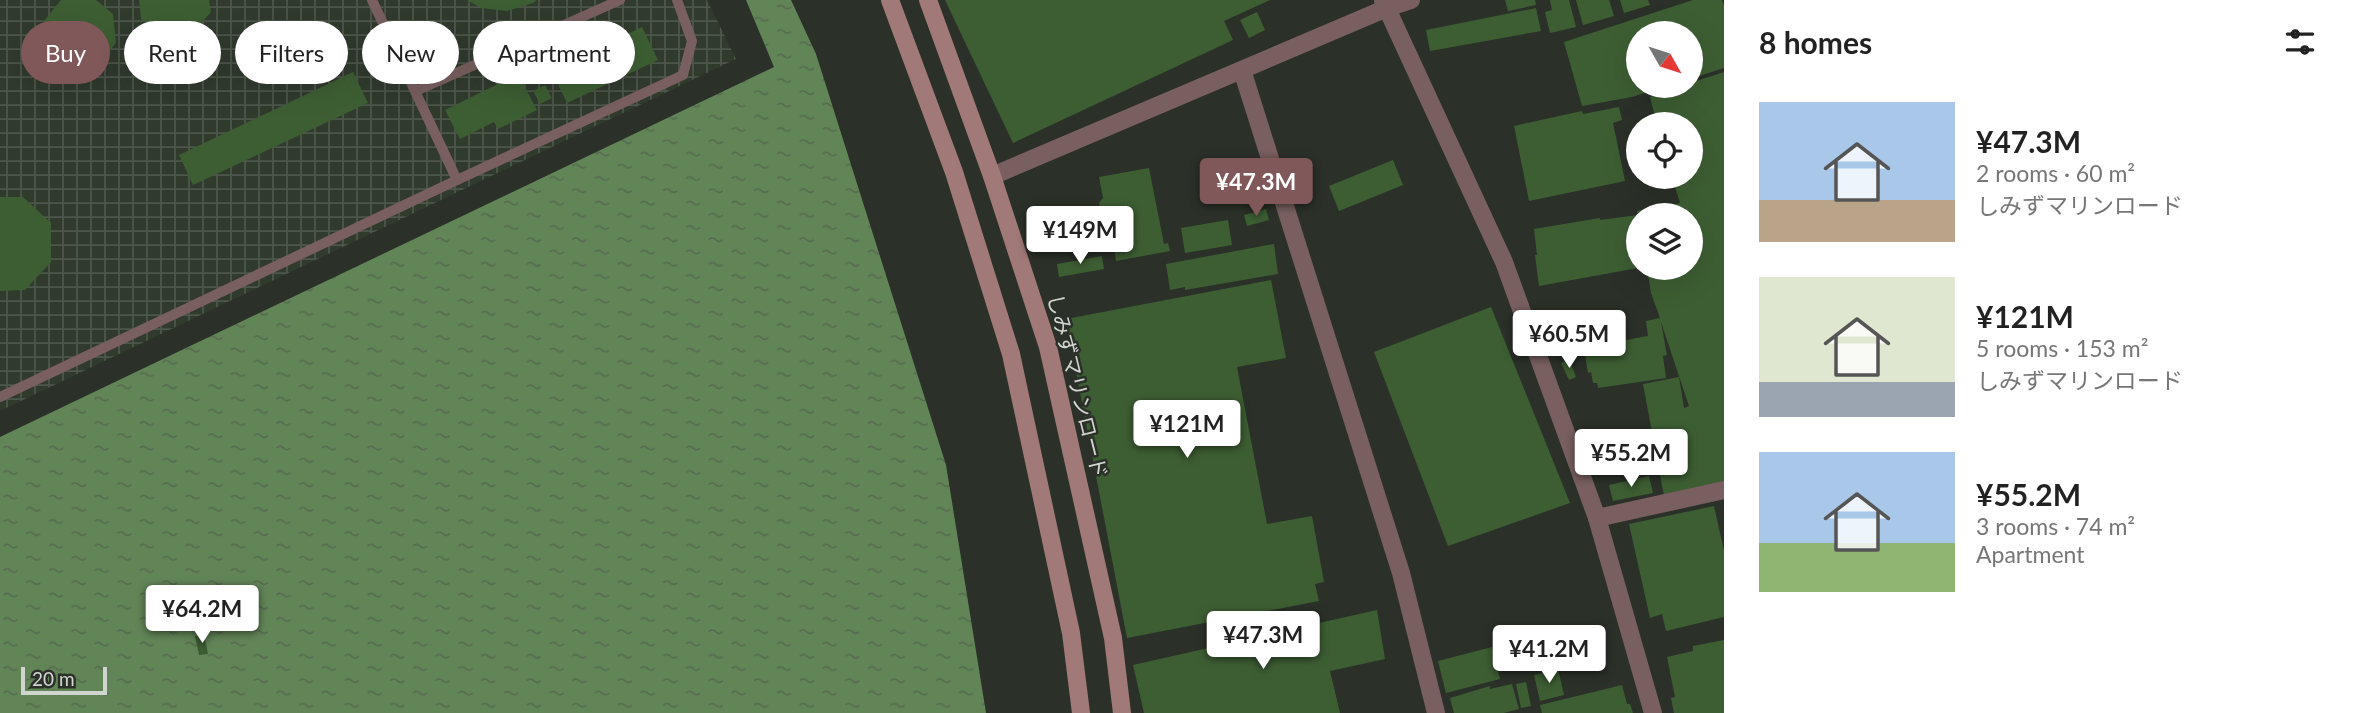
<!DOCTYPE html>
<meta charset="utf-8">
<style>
:root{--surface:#fff;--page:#f2f2f2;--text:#222;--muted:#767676;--accent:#815859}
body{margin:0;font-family:Lato,"Noto Sans JP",sans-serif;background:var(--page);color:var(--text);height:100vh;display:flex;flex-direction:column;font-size:26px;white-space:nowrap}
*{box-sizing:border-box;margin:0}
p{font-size:23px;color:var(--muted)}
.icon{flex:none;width:38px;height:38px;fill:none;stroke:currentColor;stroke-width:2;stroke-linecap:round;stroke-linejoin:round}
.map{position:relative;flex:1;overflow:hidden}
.sheet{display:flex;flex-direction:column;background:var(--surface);width:630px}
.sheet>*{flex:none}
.guide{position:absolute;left:21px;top:21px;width:665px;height:63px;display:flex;gap:14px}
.needle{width:46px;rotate:129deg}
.buttons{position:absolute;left:1626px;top:21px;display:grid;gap:14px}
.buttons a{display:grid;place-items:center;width:77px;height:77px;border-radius:50%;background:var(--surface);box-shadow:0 7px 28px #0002;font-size:35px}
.scale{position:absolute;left:21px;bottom:18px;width:86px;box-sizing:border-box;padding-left:7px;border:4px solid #d1d5cf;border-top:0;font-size:19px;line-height:24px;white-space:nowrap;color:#d1d5cf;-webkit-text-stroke:5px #2b3129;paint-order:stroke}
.price{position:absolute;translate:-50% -60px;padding:0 16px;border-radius:7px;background:#fff;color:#222;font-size:23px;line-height:46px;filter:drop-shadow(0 2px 4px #0008)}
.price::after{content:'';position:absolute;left:50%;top:42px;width:21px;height:16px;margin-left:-10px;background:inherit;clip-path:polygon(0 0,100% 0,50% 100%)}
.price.selected{background:var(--accent);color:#fff}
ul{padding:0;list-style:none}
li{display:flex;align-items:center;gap:21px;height:175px;padding:0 35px}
li span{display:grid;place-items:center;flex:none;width:196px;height:140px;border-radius:0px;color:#555}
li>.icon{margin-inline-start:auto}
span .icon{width:84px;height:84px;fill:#fffc;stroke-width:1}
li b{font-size:30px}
h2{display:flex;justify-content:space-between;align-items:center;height:84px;padding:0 35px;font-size:30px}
.pill{padding:0 24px;border-radius:32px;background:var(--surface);box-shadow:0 7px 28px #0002;font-size:24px;line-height:63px}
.pill.selected{background:var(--accent);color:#fff}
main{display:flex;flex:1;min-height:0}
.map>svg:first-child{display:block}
</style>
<main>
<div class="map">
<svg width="1724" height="713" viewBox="0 0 1724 713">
<defs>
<pattern id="industrial-grid" width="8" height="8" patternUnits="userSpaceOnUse" patternTransform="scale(1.75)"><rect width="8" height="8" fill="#303a2d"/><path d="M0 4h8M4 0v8" fill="none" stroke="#4d564a"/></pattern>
<pattern id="water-ripples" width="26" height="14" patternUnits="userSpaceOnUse" patternTransform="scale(1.75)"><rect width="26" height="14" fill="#628558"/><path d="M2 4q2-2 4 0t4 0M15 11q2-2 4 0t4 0" fill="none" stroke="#566d4f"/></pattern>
</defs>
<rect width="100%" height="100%" fill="#2b3129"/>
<path fill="url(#industrial-grid)" d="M0 0H707L736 59 0 411Z"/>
<path fill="url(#water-ripples)" d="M746 0H791L816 54 946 465 986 713H0V437L774 67Z"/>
<g fill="#3d5e33">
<path d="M61 0H96L113 14 116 43 98 66 69 69 46 51 43 22Z"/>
<path d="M139 0H209L211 12 192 34 163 37 141 19Z"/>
<path d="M467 0H537L533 3 507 11 481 8Z"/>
<path d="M945 0H1270L1224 21 1233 40 1013 143Z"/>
<path d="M1505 0H1535L1536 5 1508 11Z"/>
<path d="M1550 0H1569L1576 27 1550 33 1545 12 1552 10Z"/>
<path d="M1576 0H1609L1614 16 1583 25Z"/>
<path d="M1620 0H1648L1650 5 1624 13Z"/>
<path d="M1693 0H1722L1724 6V68L1690 79V33H1638V86H1667L1632 97 1582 106 1564 42Z"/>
<path d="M1536 8 1541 31 1430 51 1426 30Z"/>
<path d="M1257 12 1265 30 1249 38 1240 20Z"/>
<path d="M642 27 658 60 567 103 551 70Z"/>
<path d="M353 72 368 103 193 185 179 155Z"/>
<path d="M1724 72V484L1664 496 1643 384 1679 377 1684 408 1689 406 1661 322 1667 355 1663 356 1666 378 1598 388 1597 383H1593L1591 372 1588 373 1582 336 1608 333 1609 343 1648 336 1646 321 1660 318 1651 293 1647 268H1690V215H1638V268L1539 286 1535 255H1537L1534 229 1600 218V220L1638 215 1637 211 1680 203 1672 177H1690V124H1657L1650 97 1683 86H1690V83Z"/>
<path d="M518 74 537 110 498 129 494 122 460 139 445 110Z"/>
<path d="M545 85 552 98 540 104 533 91Z"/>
<path d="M1619 107 1622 120 1613 123 1625 181 1529 201 1514 126 1582 111 1583 114Z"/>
<path d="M1393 160 1403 185 1339 211 1329 186Z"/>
<path d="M1149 168 1164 244 1168 243 1170 251 1116 261 1114 248 1108 249 1103 221 1107 220 1106 214 1101 215 1099 203 1103 198 1099 177Z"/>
<path d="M0 197H23L51 223V262L25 290 0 291Z"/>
<path d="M1266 209 1269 220 1247 226 1244 215Z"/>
<path d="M1228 220 1232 245 1185 253 1181 228Z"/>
<path d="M1274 244 1278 274 1185 290V287L1170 290 1166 264Z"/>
<path d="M1102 256 1104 269 1059 277 1057 264Z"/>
<path d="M1271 280 1286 358 1237 367 1267 524 1312 516 1324 582 1315 584 1319 601 1127 638 1066 319Z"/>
<path d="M1491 307 1570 503 1448 546 1374 352Z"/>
<path d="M1569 359 1576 377 1569 380 1561 363Z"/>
<path d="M1649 476 1653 493 1613 501 1609 485Z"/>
<path d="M1714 506 1724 551V617L1666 631 1662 614 1650 618 1629 524Z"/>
<path d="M1377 610 1385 659 1330 671 1340 713H1144L1133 665Z"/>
<path d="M204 634 208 654 199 655 195 636Z"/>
<path d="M1724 640V713H1674L1671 698 1675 697 1667 657 1693 651V646Z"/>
<path d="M1492 647 1500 679 1446 693 1438 661Z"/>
<path d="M1558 669 1564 695 1540 701 1534 675Z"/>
<path d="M1526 682 1531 706 1521 708 1516 684Z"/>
<path d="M1512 684 1519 709 1504 713H1454L1450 698 1490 686V689Z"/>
<path d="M1622 685 1627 704H1630L1633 713H1542L1540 705Z"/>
</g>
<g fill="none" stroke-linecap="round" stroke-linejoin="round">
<g stroke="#795f5f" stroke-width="10">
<path d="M416 91 620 0"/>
<path d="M457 180 683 75 692 41 677 0"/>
<path d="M0 397 457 180 372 0"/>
</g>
<g stroke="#795f5f" stroke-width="18">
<path d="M1383 0 1504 262 1597 518 1653 713"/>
<path d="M1242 70 1401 573 1436 713"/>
<path d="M992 176 1387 8 1411 0"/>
<path d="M1597 518 1724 490"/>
</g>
<g stroke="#a27979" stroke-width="18">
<path d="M890 0 954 172 1011 354 1071 633 1081 713"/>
<path d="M928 0 992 176 1048 347 1113 638 1122 713"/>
</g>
</g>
<g text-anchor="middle" stroke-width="5" stroke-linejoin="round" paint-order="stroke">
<g font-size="21" fill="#d1d5cf" stroke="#2b3129">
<text transform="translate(1077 386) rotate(76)" y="7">しみずマリンロード</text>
</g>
</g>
</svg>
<div class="buttons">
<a><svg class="needle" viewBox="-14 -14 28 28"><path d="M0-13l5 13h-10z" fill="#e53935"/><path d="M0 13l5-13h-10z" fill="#767676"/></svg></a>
<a><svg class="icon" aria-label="locate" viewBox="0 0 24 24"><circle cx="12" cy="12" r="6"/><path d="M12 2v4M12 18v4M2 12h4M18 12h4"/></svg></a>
<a><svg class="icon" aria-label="layers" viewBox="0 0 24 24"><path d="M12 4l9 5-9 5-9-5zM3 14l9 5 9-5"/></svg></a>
</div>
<div class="scale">20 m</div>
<b class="price selected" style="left:1256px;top:218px">¥47.3M</b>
<b class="price" style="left:1080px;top:266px">¥149M</b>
<b class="price" style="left:1569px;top:370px">¥60.5M</b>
<b class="price" style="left:1187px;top:460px">¥121M</b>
<b class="price" style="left:1631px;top:489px">¥55.2M</b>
<b class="price" style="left:202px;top:645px">¥64.2M</b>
<b class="price" style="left:1263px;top:671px">¥47.3M</b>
<b class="price" style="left:1549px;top:685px">¥41.2M</b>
<div class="guide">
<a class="pill selected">Buy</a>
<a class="pill">Rent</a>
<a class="pill">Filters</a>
<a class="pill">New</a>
<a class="pill">Apartment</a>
</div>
</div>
<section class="sheet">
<h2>8 homes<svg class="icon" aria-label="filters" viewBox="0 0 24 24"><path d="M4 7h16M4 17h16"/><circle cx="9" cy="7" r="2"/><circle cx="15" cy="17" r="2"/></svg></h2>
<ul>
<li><span style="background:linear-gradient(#a9c7e8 70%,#b9a48a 0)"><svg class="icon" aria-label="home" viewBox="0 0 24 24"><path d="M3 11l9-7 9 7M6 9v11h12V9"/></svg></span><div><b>¥47.3M</b><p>2 rooms · 60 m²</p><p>しみずマリンロード</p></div></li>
<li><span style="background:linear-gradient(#dfe7d0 75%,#9aa5b1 0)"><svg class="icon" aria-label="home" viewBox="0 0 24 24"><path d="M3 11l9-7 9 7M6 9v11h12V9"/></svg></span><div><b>¥121M</b><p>5 rooms · 153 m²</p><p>しみずマリンロード</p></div></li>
<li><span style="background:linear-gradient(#a9c7e8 65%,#8fb573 0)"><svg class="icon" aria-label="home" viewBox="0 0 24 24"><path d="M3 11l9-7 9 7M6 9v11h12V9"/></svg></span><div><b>¥55.2M</b><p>3 rooms · 74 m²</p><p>Apartment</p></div></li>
</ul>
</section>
</main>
